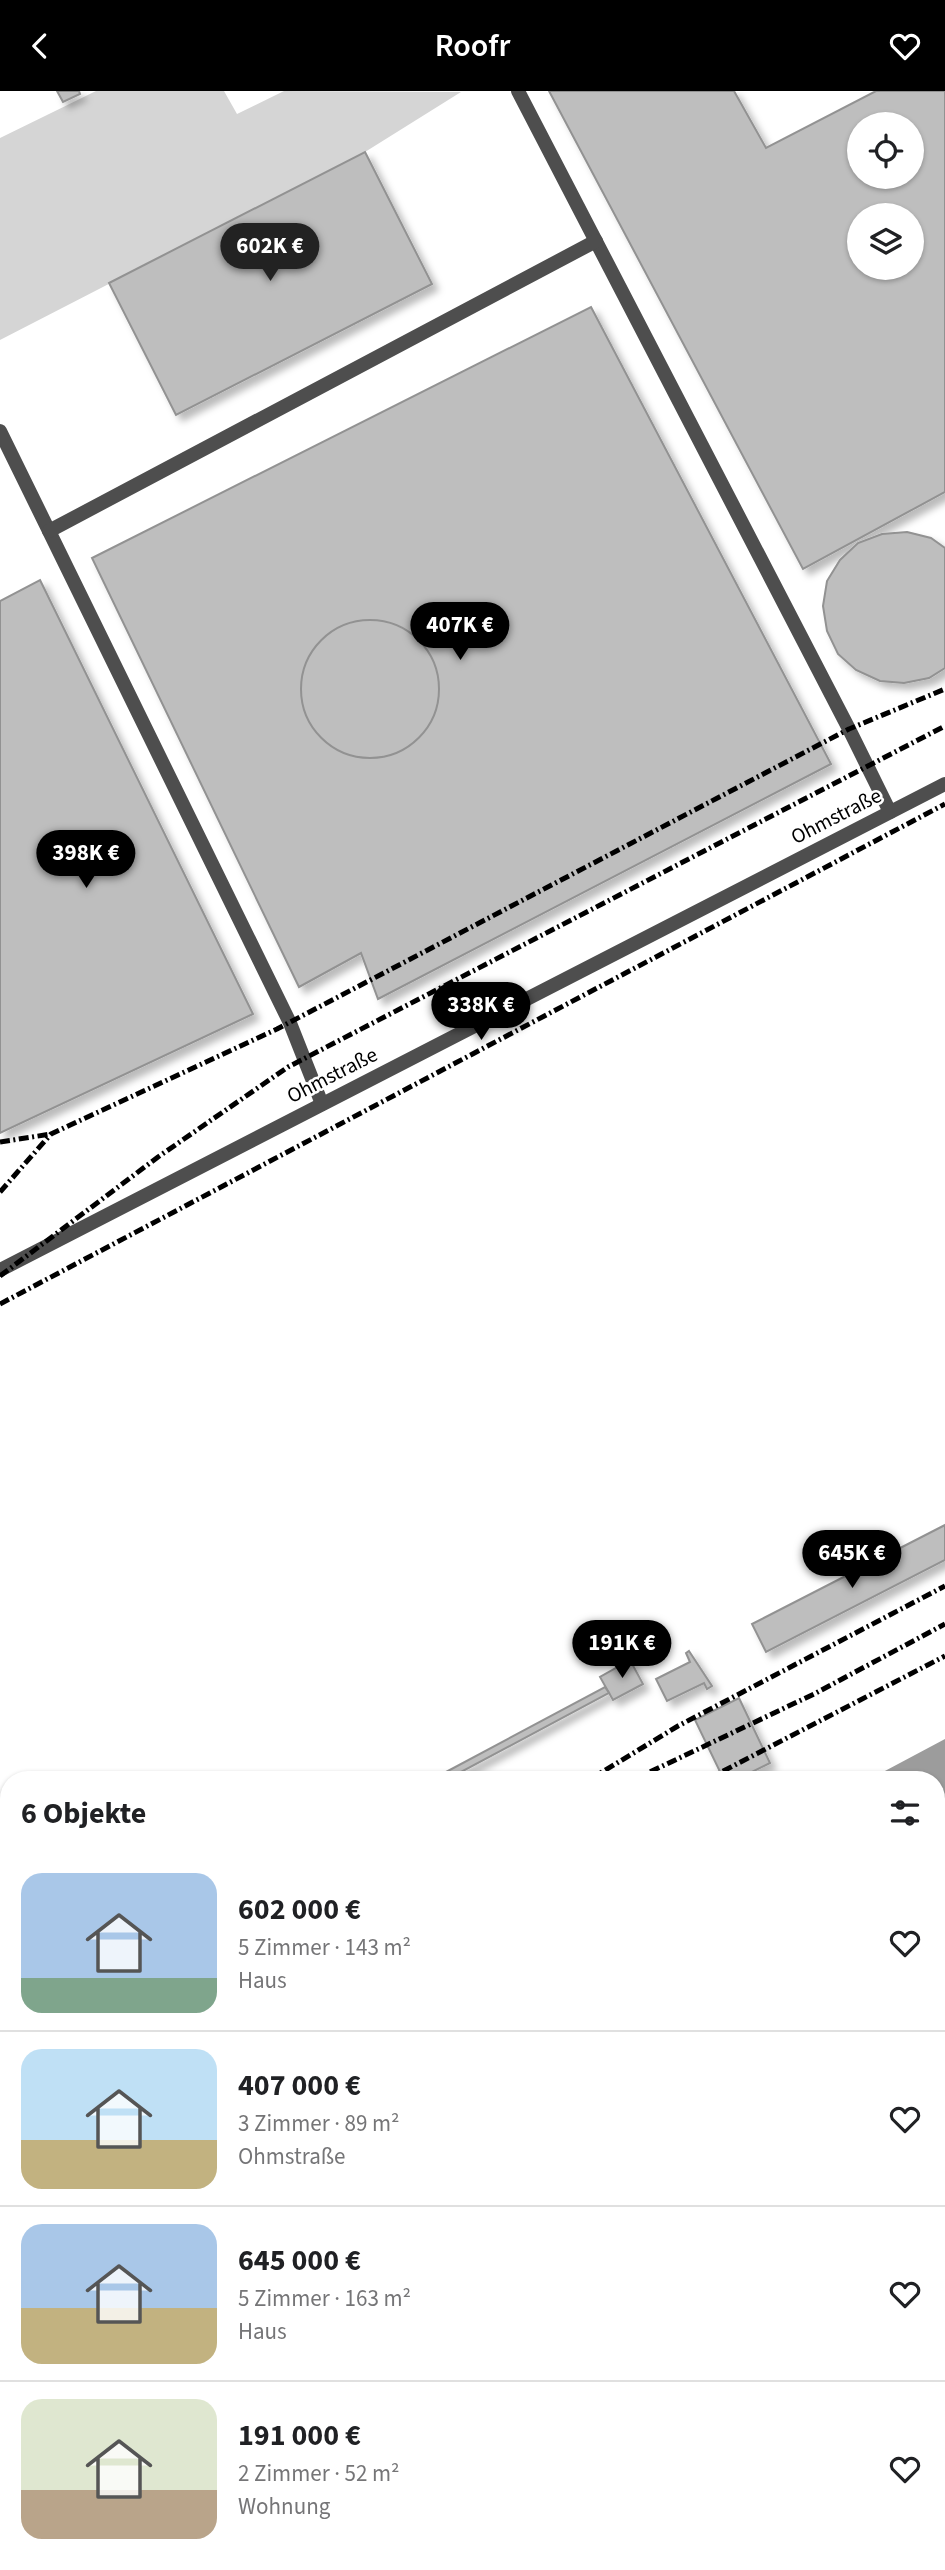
<!DOCTYPE html>
<html lang="de">
<meta charset="utf-8">
<style>
:root{--surface:#fff;--page:#f2f2f2;--text:#202124;--muted:#757577;--line:#e0e0e0;--accent:#000}
body{margin:0;font-family:"Source Sans 3",sans-serif;background:var(--page);color:var(--text);height:100vh;display:flex;flex-direction:column;font-size:26px;white-space:nowrap}
*{box-sizing:border-box;margin:0}
p{font-size:23px;color:var(--muted)}
.icon{flex:none;width:38px;height:38px;fill:none;stroke:currentColor;stroke-width:2;stroke-linecap:round;stroke-linejoin:round}
.map{position:relative;flex:1;overflow:hidden}
.panel{position:absolute;left:0px;top:1680px;width:945px;height:800px;display:flex;flex-direction:column;background:var(--surface);border-radius:28px 28px 0 0;box-shadow:0 2px 5px #0004}
.panel>*{flex:none}
.controls{position:absolute;left:847px;top:21px;display:grid;gap:14px}
.controls a{display:grid;place-items:center;width:77px;height:77px;border-radius:50%;background:var(--surface);box-shadow:0 2px 5px #0004;font-size:35px}
.price{position:absolute;translate:-50% -60px;padding:0 16px;border-radius:24px;background:var(--accent);color:#fff;font-size:23px;line-height:46px;filter:drop-shadow(0 2px 4px #0008)}
.price::after{content:'';position:absolute;left:50%;top:42px;width:21px;height:16px;margin-left:-10px;background:inherit;clip-path:polygon(0 0,100% 0,50% 100%)}
.price.current{background:#222;color:#fff}
ul{padding:0;list-style:none}
li{display:flex;align-items:center;gap:21px;height:175px;padding:0 21px}
li+li{border-top:2px solid var(--line)}
li span{display:grid;place-items:center;flex:none;width:196px;height:140px;border-radius:21px;color:#555}
li>.icon{margin-inline-start:auto}
span .icon{width:84px;height:84px;fill:#fffc;stroke-width:1}
li b{font-size:30px}
h2{display:flex;justify-content:space-between;align-items:center;height:84px;padding:0 21px;font-size:30px}
header{display:flex;justify-content:space-between;align-items:center;height:91px;padding:0 21px;background:var(--accent);color:#fff;font-size:32px;font-weight:600}
.map>svg:first-child{display:block}
</style>
<header><svg class="icon" aria-label="back" viewBox="0 0 24 24"><path d="M15 5l-7 7 7 7"/></svg>Roofr<svg class="icon" aria-label="heart" viewBox="0 0 24 24"><path d="M12 20l-8-8c-3-5 5-10 8-4 3-6 11-1 8 4z"/></svg></header>
<div class="map">
<svg width="945" height="2479" viewBox="0 0 945 2479">
<defs>
<filter id="shadow"><feDropShadow dx="6" dy="6" stdDeviation="3.5" flood-color="#0004"/></filter>
</defs>
<rect width="100%" height="100%" fill="#fff"/>
<g fill="#d5d5d5">
<path d="M96 0H224L237 23 284 0 461 1 365 61 0 249V47Z"/>
<path d="M9 2057V2159L0 2164V2062Z"/>
<path d="M945 2347V2479H698L713 2471H936V2352Z"/>
</g>
<g fill="#9c9c9c">
<path d="M945 1648V2347L936 2352V1689H868Z"/>
<path d="M9 2159V2471H713L698 2479H0V2164Z"/>
</g>
<g fill="#bebebe" stroke="#929292" stroke-width="2" fill-rule="evenodd" filter="url(#shadow)">
<path d="M57 0H79L80 3 63 11Z"/>
<path d="M549 0H734L766 57 876 0H945V401L803 478ZM859 33H912V86H859ZM859 124H912V177H859Z"/>
<path d="M365 61 432 193 176 324 109 192Z"/>
<path d="M591 216 831 673 378 908 361 862 299 896 92 467Z"/>
<path d="M907 441 931 447 945 457V577L929 587 904 592 880 590 856 579 838 563 827 540 823 515 827 490 840 469 858 452 882 443Z"/>
<path d="M40 489 253 923 0 1042V510Z"/>
<circle cx="370" cy="598" r="69"/>
<path d="M945 1434V1469L766 1561 752 1533Z"/>
<path d="M689 1560 712 1595 707 1598 704 1592 667 1610 656 1588 690 1571 686 1562Z"/>
<path d="M630 1569 643 1593 613 1609 600 1586Z"/>
<path d="M605 1596 609 1602 446 1689H431Z"/>
<path d="M739 1607 770 1672 736 1689H724L695 1629Z"/>
<path d="M9 1937V1972L0 1977V1942Z"/>
</g>
<g fill="none" stroke-linecap="round" stroke-linejoin="round">
<g stroke="#707070" stroke-width="4.5" stroke-dasharray="2 3.5" stroke-linecap="butt">
<path d="M936 2417 945 2413"/>
<path d="M815 2479 831 2471"/>
</g>
<g stroke="#4e4e4e" stroke-width="14">
<path d="M518 0 849 638 890 721"/>
<path d="M0 340 290 932 322 1013"/>
<path d="M49 440 596 150"/>
</g>
<path stroke="#4e4e4e" stroke-width="14" d="M0 1179 945 693"/>
<g stroke="#000" stroke-width="5" stroke-dasharray="10 3.5 2 3.5" stroke-linecap="butt">
<path d="M0 1051 51 1043"/>
<path d="M0 1101 51 1043 277 938 849 638 945 598"/>
<path d="M0 1185 158 1066 288 976 945 635"/>
<path d="M0 1213 945 713"/>
<path d="M589 1689 678 1635 945 1495"/>
<path d="M633 1689 814 1603 945 1533"/>
<path d="M706 1689 945 1565"/>
<path d="M0 1992 9 1987"/>
<path d="M0 2028 9 2023"/>
</g>
</g>
<g text-anchor="middle" stroke-width="5" stroke-linejoin="round" paint-order="stroke">
<g font-size="21" fill="#000" stroke="#fff">
<text transform="translate(836 725) rotate(-27)" y="7">Ohmstraße</text>
<text transform="translate(332 984) rotate(-27)" y="7">Ohmstraße</text>
</g>
</g>
</svg>
<div class="controls">
<a><svg class="icon" aria-label="locate" viewBox="0 0 24 24"><circle cx="12" cy="12" r="6"/><path d="M12 2v4M12 18v4M2 12h4M18 12h4"/></svg></a>
<a><svg class="icon" aria-label="layers" viewBox="0 0 24 24"><path d="M12 4l9 5-9 5-9-5zM3 14l9 5 9-5"/></svg></a>
</div>
<b class="price current" style="left:270px;top:192px">602K €</b>
<b class="price" style="left:460px;top:571px">407K €</b>
<b class="price" style="left:86px;top:799px">398K €</b>
<b class="price" style="left:481px;top:951px">338K €</b>
<b class="price" style="left:852px;top:1499px">645K €</b>
<b class="price" style="left:622px;top:1589px">191K €</b>
<section class="panel">
<h2>6 Objekte<svg class="icon" aria-label="filters" viewBox="0 0 24 24"><path d="M4 7h16M4 17h16"/><circle cx="9" cy="7" r="2"/><circle cx="15" cy="17" r="2"/></svg></h2>
<ul>
<li><span style="background:linear-gradient(#a9c7e8 75%,#7fa58c 0)"><svg class="icon" aria-label="home" viewBox="0 0 24 24"><path d="M3 11l9-7 9 7M6 9v11h12V9"/></svg></span><div><b>602 000 €</b><p>5 Zimmer · 143 m²</p><p>Haus</p></div><svg class="icon" aria-label="heart" viewBox="0 0 24 24"><path d="M12 20l-8-8c-3-5 5-10 8-4 3-6 11-1 8 4z"/></svg></li>
<li><span style="background:linear-gradient(#bfe0f5 65%,#c2b280 0)"><svg class="icon" aria-label="home" viewBox="0 0 24 24"><path d="M3 11l9-7 9 7M6 9v11h12V9"/></svg></span><div><b>407 000 €</b><p>3 Zimmer · 89 m²</p><p>Ohmstraße</p></div><svg class="icon" aria-label="heart" viewBox="0 0 24 24"><path d="M12 20l-8-8c-3-5 5-10 8-4 3-6 11-1 8 4z"/></svg></li>
<li><span style="background:linear-gradient(#a9c7e8 60%,#c2b280 0)"><svg class="icon" aria-label="home" viewBox="0 0 24 24"><path d="M3 11l9-7 9 7M6 9v11h12V9"/></svg></span><div><b>645 000 €</b><p>5 Zimmer · 163 m²</p><p>Haus</p></div><svg class="icon" aria-label="heart" viewBox="0 0 24 24"><path d="M12 20l-8-8c-3-5 5-10 8-4 3-6 11-1 8 4z"/></svg></li>
<li><span style="background:linear-gradient(#dfe7d0 65%,#b9a48a 0)"><svg class="icon" aria-label="home" viewBox="0 0 24 24"><path d="M3 11l9-7 9 7M6 9v11h12V9"/></svg></span><div><b>191 000 €</b><p>2 Zimmer · 52 m²</p><p>Wohnung</p></div><svg class="icon" aria-label="heart" viewBox="0 0 24 24"><path d="M12 20l-8-8c-3-5 5-10 8-4 3-6 11-1 8 4z"/></svg></li>
</ul>
</section>
</div>
